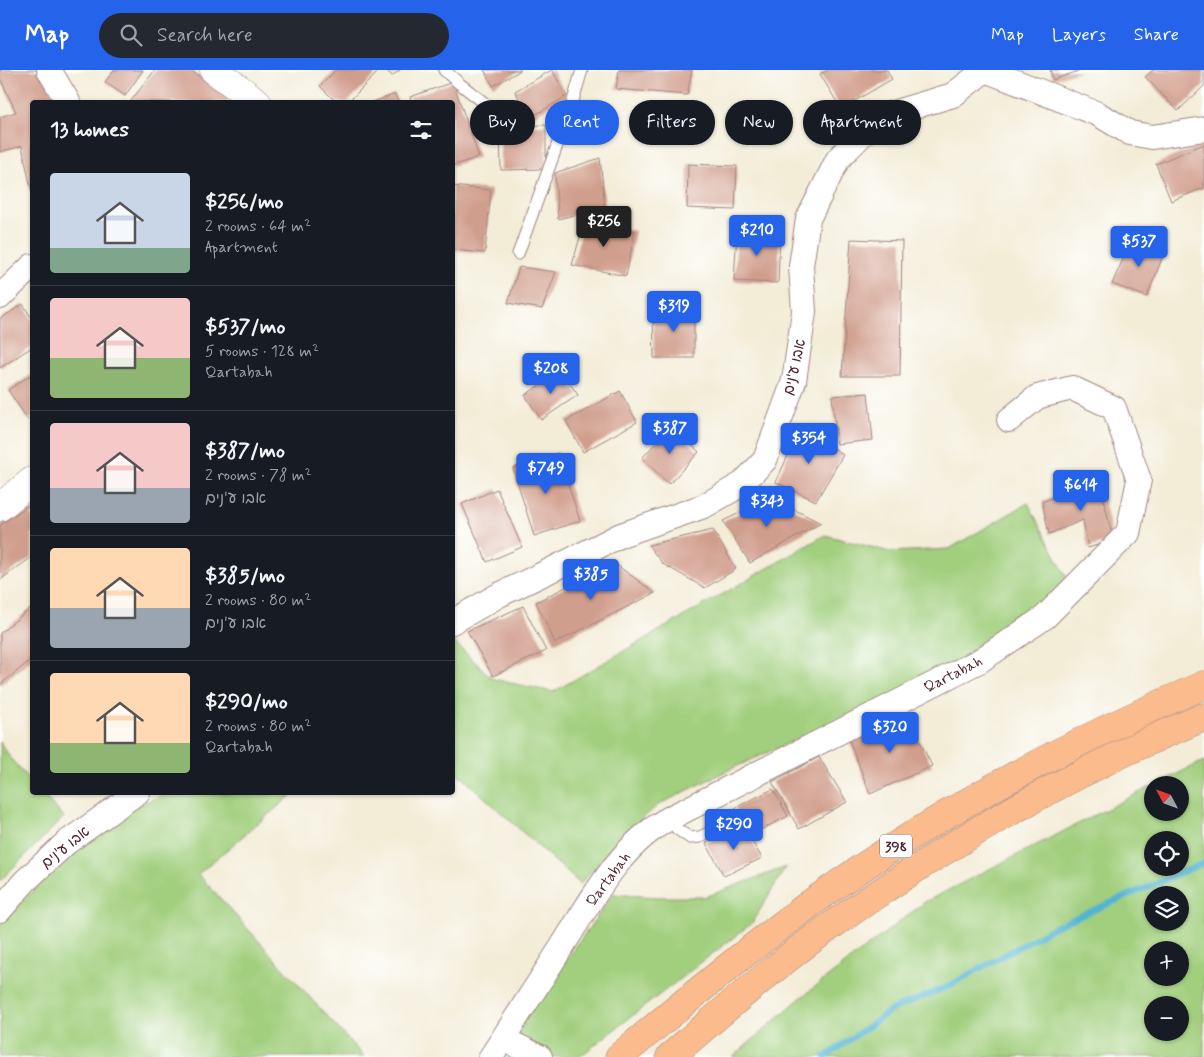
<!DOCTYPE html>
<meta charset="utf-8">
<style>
:root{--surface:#171b24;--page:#242831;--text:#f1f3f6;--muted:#9ea1a6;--line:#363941;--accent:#2563eb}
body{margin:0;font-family:Mynerve,"Playpen Sans Hebrew",sans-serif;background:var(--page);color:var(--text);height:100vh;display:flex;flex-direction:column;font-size:19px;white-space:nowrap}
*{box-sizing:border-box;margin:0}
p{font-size:16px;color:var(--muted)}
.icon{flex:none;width:28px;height:28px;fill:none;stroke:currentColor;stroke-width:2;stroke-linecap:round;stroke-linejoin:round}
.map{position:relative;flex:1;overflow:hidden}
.sheet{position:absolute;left:30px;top:30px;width:425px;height:695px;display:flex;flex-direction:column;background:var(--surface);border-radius:5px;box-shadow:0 1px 4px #0004}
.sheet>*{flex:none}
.hud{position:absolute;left:470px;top:30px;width:475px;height:45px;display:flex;gap:10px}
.needle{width:32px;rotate:311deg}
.fabs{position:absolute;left:1144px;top:706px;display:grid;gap:10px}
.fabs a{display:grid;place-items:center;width:45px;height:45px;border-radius:50%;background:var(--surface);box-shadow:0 1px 4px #0004;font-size:25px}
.price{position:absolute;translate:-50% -42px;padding:0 11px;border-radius:5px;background:var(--accent);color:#fff;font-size:16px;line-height:32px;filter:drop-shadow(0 1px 2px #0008)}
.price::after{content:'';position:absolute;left:50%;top:30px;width:15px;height:11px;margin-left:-8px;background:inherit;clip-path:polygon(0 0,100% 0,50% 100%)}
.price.selected{background:#222;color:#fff}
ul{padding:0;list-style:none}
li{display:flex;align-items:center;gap:15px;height:125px;padding:0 20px}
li+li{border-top:1px solid var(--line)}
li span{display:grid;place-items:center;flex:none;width:140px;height:100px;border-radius:5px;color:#555}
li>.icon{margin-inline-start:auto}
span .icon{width:60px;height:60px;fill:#fffc;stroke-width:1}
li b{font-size:21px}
h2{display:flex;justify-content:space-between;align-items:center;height:60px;padding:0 20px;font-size:21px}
.tag{padding:0 18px;border-radius:22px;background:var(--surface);box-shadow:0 1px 4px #0004;font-size:18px;line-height:45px}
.tag.selected{background:var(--accent);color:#fff}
header{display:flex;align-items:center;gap:30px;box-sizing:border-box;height:70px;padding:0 25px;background:var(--accent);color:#fff}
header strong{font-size:24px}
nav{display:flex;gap:28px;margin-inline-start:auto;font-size:18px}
.search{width:350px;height:45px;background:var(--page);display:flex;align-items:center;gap:12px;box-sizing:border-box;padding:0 18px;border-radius:28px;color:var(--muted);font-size:19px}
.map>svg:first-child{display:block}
</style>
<header>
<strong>Map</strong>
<div class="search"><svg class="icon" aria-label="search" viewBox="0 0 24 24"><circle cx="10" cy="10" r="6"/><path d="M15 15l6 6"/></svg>Search here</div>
<nav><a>Map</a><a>Layers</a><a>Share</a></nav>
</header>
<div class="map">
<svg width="1204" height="987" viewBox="0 0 1204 987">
<rect width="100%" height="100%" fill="#fff"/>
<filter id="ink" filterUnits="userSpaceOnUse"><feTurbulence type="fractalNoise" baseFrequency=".02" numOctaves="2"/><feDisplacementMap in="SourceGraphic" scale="10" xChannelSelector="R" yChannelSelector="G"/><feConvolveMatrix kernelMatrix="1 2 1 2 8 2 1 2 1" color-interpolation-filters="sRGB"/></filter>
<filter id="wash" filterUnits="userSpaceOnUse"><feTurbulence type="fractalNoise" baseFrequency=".0096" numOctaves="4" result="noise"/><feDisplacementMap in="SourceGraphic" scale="20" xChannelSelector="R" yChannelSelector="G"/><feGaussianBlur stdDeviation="1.12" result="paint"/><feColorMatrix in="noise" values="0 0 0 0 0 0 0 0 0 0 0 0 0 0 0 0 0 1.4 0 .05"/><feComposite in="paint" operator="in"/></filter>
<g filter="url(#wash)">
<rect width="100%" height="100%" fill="#f3ecd7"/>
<g fill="#a1cf7d" stroke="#767754" fill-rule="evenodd">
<path d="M1028 433 1067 508 1031 552 916 615 722 703 658 735 621 767 580 814 453 699 452 570 493 609 553 622 825 465 890 482 949 479Z"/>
<path d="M0 672 12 690 32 713V722L41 723 64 747 0 811Z"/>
<path d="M1204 691V987H733L798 930 925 832 1152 716V742H1180V715H1154ZM1152 770H1180V798H1152ZM1152 825H1180V852H1152ZM1152 880H1180V908H1152ZM1152 935H1180V962H1152Z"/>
<path d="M167 723H294L198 804 364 987H0V849L17 836 98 760 139 735Z"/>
<path d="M786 797 752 853 579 987H498L613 824 658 827H705Z"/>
</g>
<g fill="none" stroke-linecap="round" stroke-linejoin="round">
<path stroke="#52b4d1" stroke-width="6" d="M825 987 893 939 947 917 1054 857 1204 793"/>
</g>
<g id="blocks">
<g fill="#d09e8c">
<path d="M0 0H41L54 27 42 32H32V124L22 76 0 82V47L16 42 0 8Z"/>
<path d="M114 0H143L125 26 105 12Z"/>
<path d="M155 0H190L231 27 225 32H130Z"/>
<path d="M336 0H380L348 32H336L320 16Z"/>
<path d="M386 0H400L392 6Z"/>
<path d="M484 0H521L493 16Z"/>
<path d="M552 0 567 26 530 48 515 21Z"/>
<path d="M619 0H692L687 25 616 19Z"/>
<path d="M828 0H887L892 9 841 39 820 4Z"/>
<path d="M1050 0H1081L1053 10Z"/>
<path d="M1153 0H1204V16L1178 41 1145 7Z"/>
<path d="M453 12 479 87 452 96V32H412L410 27Z"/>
<path d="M395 24 398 32H373Z"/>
<path d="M546 55V99L501 100 500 56Z"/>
<path d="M1204 74V118L1171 131 1156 94Z"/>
<path d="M600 88 605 137 558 149 555 103Z"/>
<path d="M688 94 737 96 735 140 687 138Z"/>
<path d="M452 116 491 120 485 183 452 180Z"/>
<path d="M585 150 635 161 626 206 572 195Z"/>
<path d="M737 161 780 163 778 213 734 211Z"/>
<path d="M851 169 902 171 900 306H842Z"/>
<path d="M1132 169 1164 183 1147 227 1112 214Z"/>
<path d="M519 197 556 202 542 239 508 233Z"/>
<path d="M23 234 32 249V277L0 298V249Z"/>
<path d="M694 238V288H654L653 239Z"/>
<path d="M561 301 578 325 541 350 525 325Z"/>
<path d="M32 304V347L28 350 8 320Z"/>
<path d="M620 321 637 352 583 382 566 351Z"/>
<path d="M868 323 873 370 837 374 832 326Z"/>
<path d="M802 354 843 385 816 431 776 412Z"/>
<path d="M671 356 699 382 669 414 642 388Z"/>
<path d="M558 383 580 451 534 466 513 398Z"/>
<path d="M1099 408 1113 470 1088 478 1083 450 1049 464 1042 432Z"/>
<path d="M497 419 522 477 487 492 462 434Z"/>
<path d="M771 428 821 453 750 493 723 451Z"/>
<path d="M32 433V487L0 510V455Z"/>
<path d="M713 460 736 499 705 518 663 494 648 475Z"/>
<path d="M614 493 655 523 555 573 536 532Z"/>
<path d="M523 536 546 581 493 606 467 561Z"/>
<path d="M32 537V589L0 615V563Z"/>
<path d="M907 645 932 696 870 724 849 670Z"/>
<path d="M819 687 847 732 799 759 772 712Z"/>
<path d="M773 719 788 746 751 765 735 738Z"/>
<path d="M742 755 762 788 724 806 706 773Z"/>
</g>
</g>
</g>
<g filter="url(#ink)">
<use href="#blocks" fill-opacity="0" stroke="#9e8681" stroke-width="1"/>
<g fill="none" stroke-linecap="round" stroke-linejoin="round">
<g stroke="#9e8681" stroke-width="13">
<g id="service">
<path d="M444 0 460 14 500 45"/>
<path d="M518 184 572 34 582 0"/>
<path d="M670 748 677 759 690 768 700 767 737 749"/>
</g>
</g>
<g stroke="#9e8681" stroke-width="26">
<g id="minor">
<path d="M49 0 68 32"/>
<path d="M985 0 1098 44 1130 63 1152 67 1204 59"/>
<path d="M0 227 32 196"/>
<path d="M452 552 499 525 551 500 621 465 704 436 742 414 765 390 794 311 804 242 801 196 808 149 838 89 879 47 953 25 985 0"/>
<path d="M0 840 25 811 66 773 138 722"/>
<path d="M503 969 540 987"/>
<path d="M491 987C515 950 539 912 563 875 592 829 621 774 670 748L981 590 1045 547 1128 463 1139 410 1114 338 1072 318 1037 327 1009 350"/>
</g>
</g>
<g stroke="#9e8681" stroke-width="29">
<g id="tertiary">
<path d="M214 0 257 32"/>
<path d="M0 437 32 411"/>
</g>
</g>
<g stroke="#9e8681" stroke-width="29">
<g id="primary">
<path d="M619 987C683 933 747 880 814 831 935 744 1067 673 1204 615"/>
<path d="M670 987C720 943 771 899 825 860 943 776 1070 702 1204 647"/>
</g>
</g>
<use href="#service" stroke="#fff" stroke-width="11"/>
<use href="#minor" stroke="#fff" stroke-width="24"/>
<use href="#tertiary" stroke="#fff" stroke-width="28"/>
<use href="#primary" stroke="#fbbb8c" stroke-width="28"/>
</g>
</g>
<g text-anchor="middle" stroke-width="4" stroke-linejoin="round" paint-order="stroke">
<rect fill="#fff" stroke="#80626b" stroke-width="1" x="880" y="764.5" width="32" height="23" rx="4"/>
<g font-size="14" font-weight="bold" fill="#4a1f2b">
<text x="896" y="781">398</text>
</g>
<g font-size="15" fill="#4a1f2b" stroke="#fff">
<text transform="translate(794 297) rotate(-77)" y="5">אבו ע'נים</text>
<text transform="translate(953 604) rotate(-27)" y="5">Qartabah</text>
<text transform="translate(65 777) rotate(-39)" y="5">אבו ע'נים</text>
<text transform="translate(608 809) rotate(-53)" y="5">Qartabah</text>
</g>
</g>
</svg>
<div class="fabs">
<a><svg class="needle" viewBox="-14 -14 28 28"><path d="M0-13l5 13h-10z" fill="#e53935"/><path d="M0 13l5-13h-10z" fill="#9ea1a6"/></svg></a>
<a><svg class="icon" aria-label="locate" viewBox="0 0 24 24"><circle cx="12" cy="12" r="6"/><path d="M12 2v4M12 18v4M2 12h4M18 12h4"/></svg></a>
<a><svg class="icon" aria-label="layers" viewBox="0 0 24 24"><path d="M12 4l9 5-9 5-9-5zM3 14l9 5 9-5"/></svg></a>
<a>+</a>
<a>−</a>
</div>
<b class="price selected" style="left:604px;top:178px">$256</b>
<b class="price" style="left:757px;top:187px">$210</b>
<b class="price" style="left:1139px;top:198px">$537</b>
<b class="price" style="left:674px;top:263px">$319</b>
<b class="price" style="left:551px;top:325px">$208</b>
<b class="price" style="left:670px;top:385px">$387</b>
<b class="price" style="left:809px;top:395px">$354</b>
<b class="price" style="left:546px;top:425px">$749</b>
<b class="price" style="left:1081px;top:442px">$614</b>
<b class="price" style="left:767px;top:458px">$343</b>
<b class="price" style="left:591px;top:531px">$385</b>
<b class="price" style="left:890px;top:684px">$320</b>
<b class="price" style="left:734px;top:781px">$290</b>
<div class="hud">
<a class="tag">Buy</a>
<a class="tag selected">Rent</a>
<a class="tag">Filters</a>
<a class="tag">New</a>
<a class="tag">Apartment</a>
</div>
<section class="sheet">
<h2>13 homes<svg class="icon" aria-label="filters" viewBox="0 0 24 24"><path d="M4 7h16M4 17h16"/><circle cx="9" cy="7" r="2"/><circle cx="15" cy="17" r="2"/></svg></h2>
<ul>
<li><span style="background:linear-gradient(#c9d6e8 75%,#7fa58c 0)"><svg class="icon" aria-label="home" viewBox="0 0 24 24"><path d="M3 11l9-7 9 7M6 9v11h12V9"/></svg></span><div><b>$256/mo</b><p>2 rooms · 64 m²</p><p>Apartment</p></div></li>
<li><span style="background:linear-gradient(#f6c9c9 60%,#8fb573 0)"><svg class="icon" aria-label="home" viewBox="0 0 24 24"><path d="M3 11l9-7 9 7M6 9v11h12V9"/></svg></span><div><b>$537/mo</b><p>5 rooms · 128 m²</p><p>Qartabah</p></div></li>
<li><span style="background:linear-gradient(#f6c9c9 65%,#9aa5b1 0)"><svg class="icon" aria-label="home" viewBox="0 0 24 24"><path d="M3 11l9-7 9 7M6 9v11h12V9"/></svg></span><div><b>$387/mo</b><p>2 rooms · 78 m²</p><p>אבו ע'נים</p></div></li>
<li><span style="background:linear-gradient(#ffd9b3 60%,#9aa5b1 0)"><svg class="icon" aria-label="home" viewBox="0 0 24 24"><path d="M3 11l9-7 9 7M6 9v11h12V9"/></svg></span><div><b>$385/mo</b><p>2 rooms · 80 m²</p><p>אבו ע'נים</p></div></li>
<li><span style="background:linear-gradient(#ffd9b3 70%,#8fb573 0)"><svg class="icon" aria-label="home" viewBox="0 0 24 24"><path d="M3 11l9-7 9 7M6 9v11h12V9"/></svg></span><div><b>$290/mo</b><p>2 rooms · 80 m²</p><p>Qartabah</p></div></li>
</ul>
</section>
</div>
